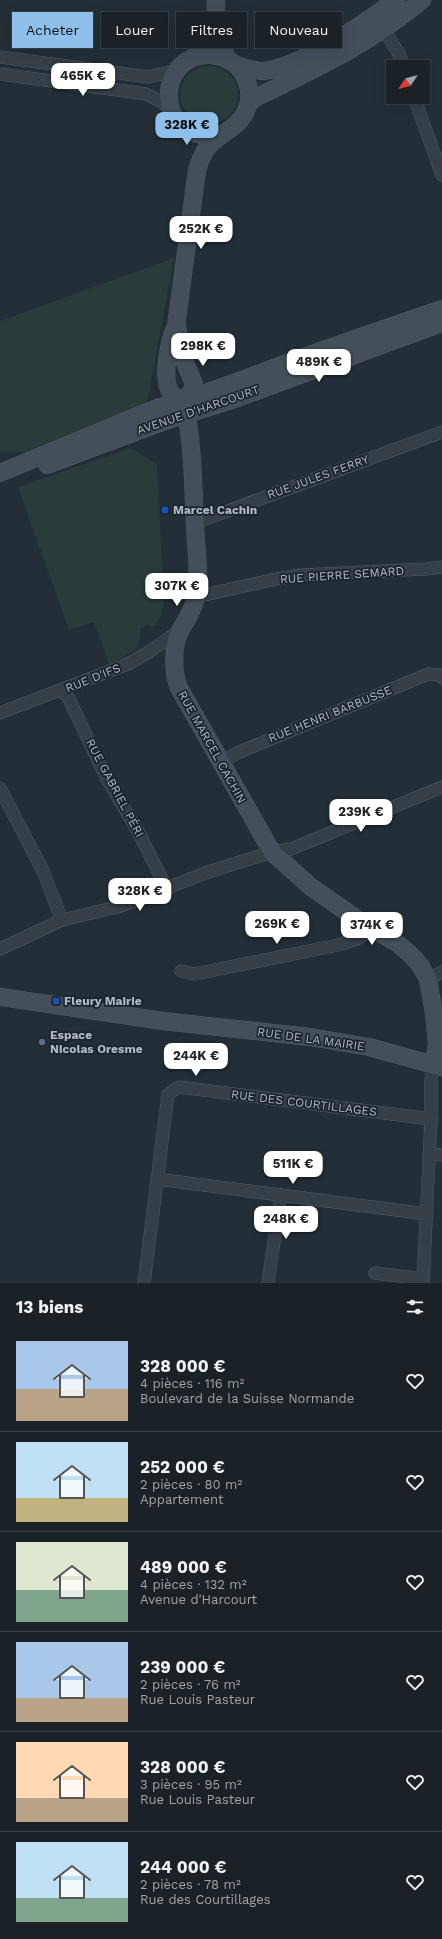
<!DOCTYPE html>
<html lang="fr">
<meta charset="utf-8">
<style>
:root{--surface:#1a2228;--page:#272f34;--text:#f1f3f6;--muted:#9fa4a8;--line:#383f45;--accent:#8ec0eb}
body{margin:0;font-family:"Work Sans",sans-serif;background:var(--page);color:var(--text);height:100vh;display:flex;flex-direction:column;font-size:15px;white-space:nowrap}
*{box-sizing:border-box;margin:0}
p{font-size:13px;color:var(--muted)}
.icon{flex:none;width:22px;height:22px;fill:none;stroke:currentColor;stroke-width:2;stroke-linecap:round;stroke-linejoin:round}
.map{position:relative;height:1283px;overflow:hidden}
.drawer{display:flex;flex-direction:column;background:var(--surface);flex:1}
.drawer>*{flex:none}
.banner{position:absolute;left:12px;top:12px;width:418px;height:36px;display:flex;gap:8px}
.needle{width:26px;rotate:235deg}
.controls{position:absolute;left:386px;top:60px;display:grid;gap:8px}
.controls a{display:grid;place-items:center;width:44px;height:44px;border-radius:0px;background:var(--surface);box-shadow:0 4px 16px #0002,0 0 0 1px var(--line);font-size:20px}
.price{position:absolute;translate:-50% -34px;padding:0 9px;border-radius:8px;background:#fff;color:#222;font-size:13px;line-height:26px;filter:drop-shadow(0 1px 2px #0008)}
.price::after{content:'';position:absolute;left:50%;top:24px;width:12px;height:9px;margin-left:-6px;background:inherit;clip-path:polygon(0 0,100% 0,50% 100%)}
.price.selected{background:var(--accent);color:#111}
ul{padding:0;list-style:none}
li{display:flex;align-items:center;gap:12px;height:100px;padding:0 16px}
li+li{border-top:1px solid var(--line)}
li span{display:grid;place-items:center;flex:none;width:112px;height:80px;border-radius:0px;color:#555}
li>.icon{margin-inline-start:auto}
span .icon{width:48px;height:48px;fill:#fffc;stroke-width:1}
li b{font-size:17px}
h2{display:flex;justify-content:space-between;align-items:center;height:48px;padding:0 16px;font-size:17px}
.pill{padding:0 14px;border-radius:0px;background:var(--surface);box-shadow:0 4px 16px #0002,0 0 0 1px var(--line);font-size:14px;line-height:36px}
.pill.selected{background:var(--accent);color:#111}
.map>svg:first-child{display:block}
</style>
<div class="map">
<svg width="442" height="1283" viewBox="0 0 442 1283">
<rect width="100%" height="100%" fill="#232e36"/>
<g fill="#293c39">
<circle cx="209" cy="95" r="29"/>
<path d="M174 258 147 404 27 452 0 453V321Z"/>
<path d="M131 448 157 465 164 605C161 614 160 623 151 627L147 625 140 629C143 651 126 656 109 664L94 622 69 630 18 487Z"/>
</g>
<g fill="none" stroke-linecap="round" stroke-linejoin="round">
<g stroke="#545d64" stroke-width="13">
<g id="street">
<path d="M384 30 398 52 404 67"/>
<path d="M0 57 149 77 177 70"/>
<path d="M0 74 146 94 162 102 171 111"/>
<path d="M414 97 442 175"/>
<path d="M195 523 442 432"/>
<path d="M196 597 271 580 301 575 426 569 442 567"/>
<path d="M62 691 69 699 106 777 139 833 166 887"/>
<path d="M0 713 128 664 149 652 180 630"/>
<path d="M220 763 237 753 428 674 440 675 442 678"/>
<path d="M0 788 43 871 62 920"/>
<path d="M0 949 62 920 121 906 208 872 272 852 291 849 442 787"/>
<path d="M181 971 195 974 338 945 357 939 373 929"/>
<path d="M428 979 442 972"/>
<path d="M429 1154 442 1155"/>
<path d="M157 1179 427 1214"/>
<path d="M375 1273 423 1279"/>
<path d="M268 1282 281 1195"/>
<path d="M144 1283 168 1095 175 1089 179 1087 431 1119"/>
<path d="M423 1283 431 1119V1079L434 1065"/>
</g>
</g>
<g stroke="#545d64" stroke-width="18">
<g id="secondary">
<path d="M216 0C215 22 217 40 228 60"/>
<path d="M236 65C245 68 254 71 263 71 300 68 366 22 396 0"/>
<path d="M249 104 255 98C313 70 372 43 422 0"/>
<path d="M177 327 183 358 194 384 191 392 184 401"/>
<path d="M184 401C193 442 193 484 195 526 196 549 200 573 196 596 194 609 187 619 181 629 172 644 173 670 178 686L272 852 311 887 367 926 397 943 411 955 420 965 428 979 434 1014 437 1043 434 1065"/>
<path d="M184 401C180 399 173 397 171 393 161 379 169 340 176 326L197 170C200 162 202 154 207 148 221 131 242 128 248 105 252 92 247 76 237 66 230 59 220 56 210 55 154 53 152 147 223 134"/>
<path d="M47 465 162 422 229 401 442 323"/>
<path d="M0 473 157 408C207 395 253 375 301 358 348 341 395 325 442 309"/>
<path d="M0 997 163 1021 310 1037 369 1047 442 1067"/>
</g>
</g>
<use href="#street" stroke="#363f46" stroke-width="12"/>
<use href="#secondary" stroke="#454f59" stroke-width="17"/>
</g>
<g fill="#1a4fb4" stroke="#1c242b" stroke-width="1.5">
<rect x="161" y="506" width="8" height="8" rx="2"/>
<rect x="52" y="997" width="8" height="8" rx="2"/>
</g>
<circle fill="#5c6f8a" stroke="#1c242b" stroke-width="1.5" cx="42" cy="1042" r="4"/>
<g text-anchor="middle" stroke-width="3.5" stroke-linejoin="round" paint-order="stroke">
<g font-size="12" fill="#b1bac3" stroke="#1c242b">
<text transform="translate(198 410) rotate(-19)" y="4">AVENUE D'HARCOURT</text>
<text transform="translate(318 477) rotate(-20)" y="4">RUE JULES FERRY</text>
<text transform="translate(342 575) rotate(-4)" y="4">RUE PIERRE SEMARD</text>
<text transform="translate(93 678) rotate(-22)" y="4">RUE D'IFS</text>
<text transform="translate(330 714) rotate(-22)" y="4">RUE HENRI BARBUSSE</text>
<text transform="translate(212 747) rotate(61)" y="4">RUE MARCEL CACHIN</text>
<text transform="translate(115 788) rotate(62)" y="4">RUE GABRIEL PÉRI</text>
<text transform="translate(311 1039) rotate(8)" y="4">RUE DE LA MAIRIE</text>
<text transform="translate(304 1103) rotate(7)" y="4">RUE DES COURTILLAGES</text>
</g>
<g font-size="12" font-weight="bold" fill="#b1bac3" stroke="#1c242b" text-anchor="start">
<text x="173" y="514">Marcel Cachin</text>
<text x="64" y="1005">Fleury Mairie</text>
<text x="50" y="1039">Espace<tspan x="50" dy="14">Nicolas Oresme</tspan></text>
</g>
</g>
</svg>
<div class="controls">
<a><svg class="needle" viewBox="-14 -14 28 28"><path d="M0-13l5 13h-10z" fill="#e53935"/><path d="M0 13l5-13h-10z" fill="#9fa4a8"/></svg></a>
</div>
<b class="price" style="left:83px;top:97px">465K €</b>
<b class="price selected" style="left:187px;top:146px">328K €</b>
<b class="price" style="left:201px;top:250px">252K €</b>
<b class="price" style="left:203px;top:367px">298K €</b>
<b class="price" style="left:319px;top:383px">489K €</b>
<b class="price" style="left:177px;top:607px">307K €</b>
<b class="price" style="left:361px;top:833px">239K €</b>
<b class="price" style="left:140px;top:912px">328K €</b>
<b class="price" style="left:277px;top:945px">269K €</b>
<b class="price" style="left:372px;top:946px">374K €</b>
<b class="price" style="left:196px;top:1077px">244K €</b>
<b class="price" style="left:293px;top:1185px">511K €</b>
<b class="price" style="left:286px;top:1240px">248K €</b>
<div class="banner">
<a class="pill selected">Acheter</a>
<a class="pill">Louer</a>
<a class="pill">Filtres</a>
<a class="pill">Nouveau</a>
</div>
</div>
<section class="drawer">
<h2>13 biens<svg class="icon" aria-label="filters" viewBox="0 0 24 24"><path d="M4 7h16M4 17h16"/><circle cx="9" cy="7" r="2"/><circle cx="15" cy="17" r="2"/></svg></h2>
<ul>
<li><span style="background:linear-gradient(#a9c7e8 60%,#b9a48a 0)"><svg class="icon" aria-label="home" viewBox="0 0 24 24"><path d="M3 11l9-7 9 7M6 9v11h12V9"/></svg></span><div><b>328 000 €</b><p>4 pièces · 116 m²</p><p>Boulevard de la Suisse Normande</p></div><svg class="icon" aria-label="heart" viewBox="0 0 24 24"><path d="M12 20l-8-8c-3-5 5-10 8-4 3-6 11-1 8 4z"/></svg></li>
<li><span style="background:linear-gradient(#bfe0f5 70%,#c2b280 0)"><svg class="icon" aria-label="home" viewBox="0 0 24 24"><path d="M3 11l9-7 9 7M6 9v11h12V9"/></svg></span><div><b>252 000 €</b><p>2 pièces · 80 m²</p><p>Appartement</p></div><svg class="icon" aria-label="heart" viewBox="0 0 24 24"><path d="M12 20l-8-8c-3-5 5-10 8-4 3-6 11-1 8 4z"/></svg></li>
<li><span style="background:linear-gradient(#dfe7d0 60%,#7fa58c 0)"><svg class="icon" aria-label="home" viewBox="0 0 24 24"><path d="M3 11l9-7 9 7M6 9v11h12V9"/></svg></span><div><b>489 000 €</b><p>4 pièces · 132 m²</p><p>Avenue d'Harcourt</p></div><svg class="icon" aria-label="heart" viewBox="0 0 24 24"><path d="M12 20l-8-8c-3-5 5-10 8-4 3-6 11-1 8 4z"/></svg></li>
<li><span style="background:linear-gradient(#a9c7e8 70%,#b9a48a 0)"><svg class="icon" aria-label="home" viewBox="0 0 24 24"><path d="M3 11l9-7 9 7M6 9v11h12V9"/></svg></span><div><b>239 000 €</b><p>2 pièces · 76 m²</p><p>Rue Louis Pasteur</p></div><svg class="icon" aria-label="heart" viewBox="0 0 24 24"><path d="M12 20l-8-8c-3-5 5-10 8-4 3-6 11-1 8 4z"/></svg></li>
<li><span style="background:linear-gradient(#ffd9b3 70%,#b9a48a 0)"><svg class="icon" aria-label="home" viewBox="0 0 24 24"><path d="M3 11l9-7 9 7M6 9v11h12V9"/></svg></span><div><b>328 000 €</b><p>3 pièces · 95 m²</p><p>Rue Louis Pasteur</p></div><svg class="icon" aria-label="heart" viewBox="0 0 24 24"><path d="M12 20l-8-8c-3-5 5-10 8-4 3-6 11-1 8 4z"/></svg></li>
<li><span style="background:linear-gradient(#bfe0f5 70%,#7fa58c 0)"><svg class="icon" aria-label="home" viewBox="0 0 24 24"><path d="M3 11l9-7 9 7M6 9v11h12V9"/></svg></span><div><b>244 000 €</b><p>2 pièces · 78 m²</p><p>Rue des Courtillages</p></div><svg class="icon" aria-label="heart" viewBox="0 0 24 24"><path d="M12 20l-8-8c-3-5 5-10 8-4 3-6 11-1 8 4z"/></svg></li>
</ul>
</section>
